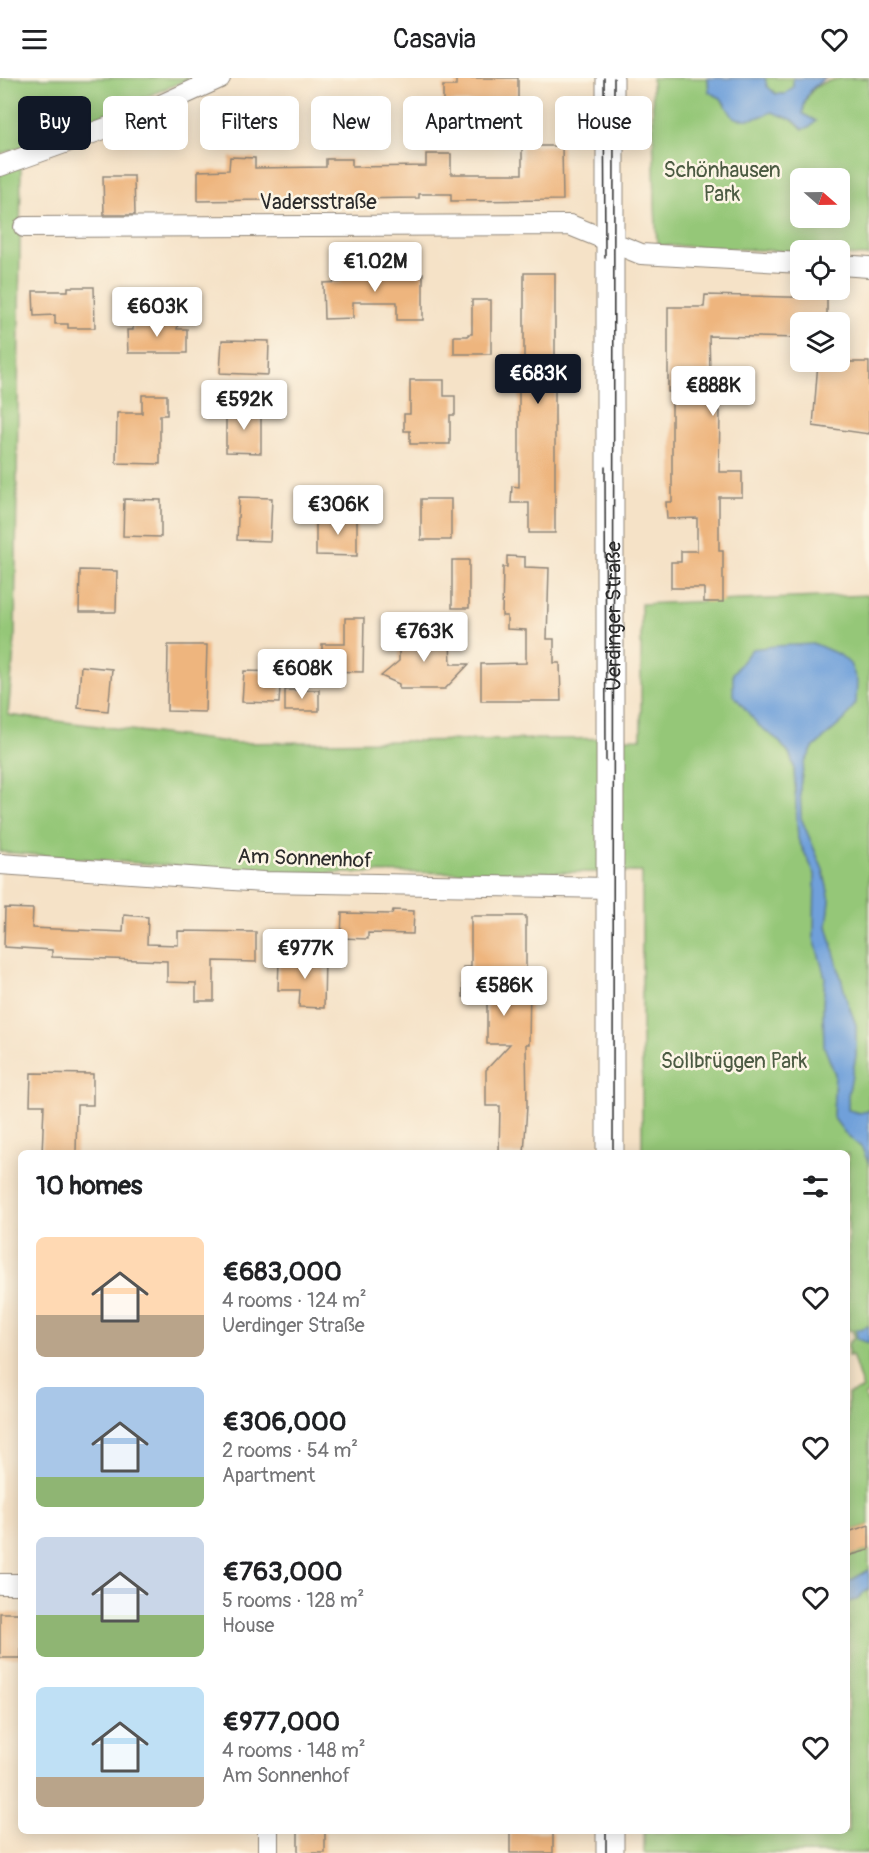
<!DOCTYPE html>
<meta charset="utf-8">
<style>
:root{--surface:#fff;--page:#f6f6f6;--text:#202124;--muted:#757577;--accent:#111827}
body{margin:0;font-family:Pangolin,sans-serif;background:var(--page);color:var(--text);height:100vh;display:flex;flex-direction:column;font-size:22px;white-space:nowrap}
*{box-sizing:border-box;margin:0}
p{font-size:20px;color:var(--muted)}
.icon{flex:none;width:33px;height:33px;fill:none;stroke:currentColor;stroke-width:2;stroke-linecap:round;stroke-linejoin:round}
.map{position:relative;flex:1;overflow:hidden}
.details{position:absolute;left:18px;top:1072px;width:832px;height:684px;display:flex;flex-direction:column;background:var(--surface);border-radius:9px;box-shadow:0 3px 15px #0003}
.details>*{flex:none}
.top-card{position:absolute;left:18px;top:18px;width:834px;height:54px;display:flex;gap:12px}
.needle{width:39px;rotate:110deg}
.controls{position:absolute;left:790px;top:90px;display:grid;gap:12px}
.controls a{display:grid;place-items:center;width:60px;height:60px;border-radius:9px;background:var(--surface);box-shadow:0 3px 15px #0003;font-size:30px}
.price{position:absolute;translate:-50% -51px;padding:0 14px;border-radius:6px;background:#fff;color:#222;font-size:20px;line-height:39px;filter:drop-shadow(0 2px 3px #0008)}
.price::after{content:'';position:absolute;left:50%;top:36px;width:18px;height:14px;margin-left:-9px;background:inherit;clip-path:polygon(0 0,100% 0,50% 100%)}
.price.selected{background:var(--accent);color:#fff}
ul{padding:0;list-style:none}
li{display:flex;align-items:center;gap:18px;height:150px;padding:0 18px}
li span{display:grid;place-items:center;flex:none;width:168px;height:120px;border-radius:9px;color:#555}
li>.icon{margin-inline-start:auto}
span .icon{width:72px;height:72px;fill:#fffc;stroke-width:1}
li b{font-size:26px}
h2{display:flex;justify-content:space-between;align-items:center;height:72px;padding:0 18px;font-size:26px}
.chip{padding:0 21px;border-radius:9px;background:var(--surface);box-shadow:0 3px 15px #0003;font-size:21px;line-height:54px}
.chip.selected{background:var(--accent);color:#fff}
header{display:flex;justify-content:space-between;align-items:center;height:78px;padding:0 18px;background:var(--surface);font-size:27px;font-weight:600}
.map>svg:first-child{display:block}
</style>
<header><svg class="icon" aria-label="menu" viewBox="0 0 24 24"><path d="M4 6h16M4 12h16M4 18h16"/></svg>Casavia<svg class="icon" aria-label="heart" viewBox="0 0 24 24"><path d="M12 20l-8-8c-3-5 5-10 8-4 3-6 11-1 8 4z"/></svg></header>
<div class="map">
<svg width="869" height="1775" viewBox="0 0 869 1775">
<rect width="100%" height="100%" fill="#fcf5e5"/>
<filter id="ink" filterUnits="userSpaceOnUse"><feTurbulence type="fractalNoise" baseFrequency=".0167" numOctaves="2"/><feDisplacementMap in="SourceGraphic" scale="12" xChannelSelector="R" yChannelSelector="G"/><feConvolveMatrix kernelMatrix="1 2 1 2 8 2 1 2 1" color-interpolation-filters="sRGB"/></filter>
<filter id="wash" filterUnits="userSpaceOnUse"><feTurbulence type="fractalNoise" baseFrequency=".008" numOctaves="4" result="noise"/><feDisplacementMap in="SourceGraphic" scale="24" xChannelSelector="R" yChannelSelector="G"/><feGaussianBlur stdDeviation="1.35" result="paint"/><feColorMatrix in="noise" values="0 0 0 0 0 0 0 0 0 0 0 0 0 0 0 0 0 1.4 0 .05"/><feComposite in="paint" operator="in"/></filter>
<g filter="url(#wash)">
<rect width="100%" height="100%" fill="#f5e2c7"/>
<g fill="#95c778" stroke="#607952" stroke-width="1.5" fill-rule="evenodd">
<path d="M0 0H191L41 63 0 76Z"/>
<path d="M652 0H708L709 14 721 20 725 28 760 39 771 33 793 42 803 51 815 43 803 36C806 0 835 0 869 0V178L840 177V172H801V174L657 167 655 129ZM801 100H840V140H801Z"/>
<path d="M765 0H793V9L786 16H777L766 8Z"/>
<path d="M21 87 15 561 8 637 236 665 641 660V526L869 517V1033L859 1035 848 1032V1017L856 978V947L847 923 827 848 830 822 823 792 801 740 800 708 804 686 813 670 844 642 758 647 778 662 790 677 794 690 798 761 815 796 814 860 825 899 823 927 824 968 835 996 833 1039 845 1055 862 1070 869 1086V1248L856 1252 857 1261 869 1265V1315L865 1317 869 1329V1447L848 1454V1316L863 1311 852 1277 848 1278V1265L854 1260 853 1253 848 1252V1076L642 1075V794L263 795 0 774V94Z"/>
<path d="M869 1472V1492L848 1504V1478Z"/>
<path d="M869 1510V1775H644V1754H848V1524L856 1521Z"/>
</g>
<g fill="#6fa0da" stroke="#4d6682" stroke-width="1.5">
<path d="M708 0H765L767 8 776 16H785L793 9V0H826C810 10 804 17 803 36L816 43 810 49 803 51 793 42 772 34C758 40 747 44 733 39L721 20 709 14Z"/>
<path d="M815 566 840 577 850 586 857 603 856 625 844 642 813 670 804 686 800 708 801 740 823 792 830 822 827 848 847 923 856 947V978L848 1017V1032L859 1035 869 1033V1086L862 1070 845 1055 833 1039 835 996 824 968 823 927 825 899 814 860 815 796 798 761 794 689 790 677 778 662 758 647 733 616V595L752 571 775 568Z"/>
<path d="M869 1248V1265L857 1261 856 1252Z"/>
<path d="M869 1492V1510L856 1522 848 1524V1504Z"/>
</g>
<g id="blocks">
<g fill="#eeb57e">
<path d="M456 0H518V24H443V8H456Z"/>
<path d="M522 68H562L563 122 451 123V116H419V120L198 123V93L229 92 230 79 255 80V90L326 89V81H352V89L426 88V76H451V96H522Z"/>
<path d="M103 98H134L135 137H104Z"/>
<path d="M356 193 423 195V242H397V224H353V240L324 241 323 205 341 204 340 194Z"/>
<path d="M524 195H555V455H529V425H511L512 408 519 409V296H524Z"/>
<path d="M68 209H94L95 250H68V246H55V237L34 238 33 213H68Z"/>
<path d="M705 217 827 220V244H801V260L709 258 710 292 714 293V333H720L719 394H742V419H719V473H723V524H704V510H671V484H681V473H697V440L667 441 666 424H672V314H668V229H704Z"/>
<path d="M472 222H491V276H454V258H468V256H472Z"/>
<path d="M133 244H178L177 251H187V275H128L127 252H133Z"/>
<path d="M222 262 269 263 268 297 220 295Z"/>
<path d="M818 284H869V356L813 348Z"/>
<path d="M410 302H444V318H455V337H450V366H410V353H404V336H410Z"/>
<path d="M142 317H167V337H160V386L116 385 117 335H142Z"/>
<path d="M226 331H261V375L226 374Z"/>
<path d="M239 419 272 420 270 463 237 462Z"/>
<path d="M124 421 161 422V459L123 458Z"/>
<rect x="421" y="421" width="30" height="41"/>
<path d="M335 436H357V478L316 477V444H335Z"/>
<path d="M507 478 525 479V489L549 490 547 561H554V585H560L561 623H481V586L526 585V552L507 551V538H502L503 489H507Z"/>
<rect x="452" y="482" width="17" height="48"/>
<path d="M80 492 117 493 116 534H79Z"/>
<path d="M345 540H364L363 594 322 593V566H345Z"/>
<path d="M412 554H438L450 565 451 586H469L445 611H399V606L381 598 399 583V567Z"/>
<path d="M168 567H207L205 634 167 633Z"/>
<path d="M81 588 112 591 108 633 78 630Z"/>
<path d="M244 593 281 594 279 625 242 624Z"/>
<rect x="285" y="612" width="34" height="21"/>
<path d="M5 830 33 831 32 850 123 854 124 837 148 839 147 866 178 867V853L256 854V884L214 883V923H196V905L167 904V883L52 879V872L4 869Z"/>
<path d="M393 832 414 833 413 856 368 855V861L341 860 342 835 392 836Z"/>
<path d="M471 838H526V906H530L529 966H526L527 1028 524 1076H499L500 1028H486V992L510 966H487V918L463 919V889H471Z"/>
<path d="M301 878 325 879 324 930 299 929 300 912H278L279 883H300Z"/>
<path d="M31 995 93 996V1027H77L76 1076H42L44 1027H30Z"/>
<path d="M869 1447V1472L848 1478V1454Z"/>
<rect x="0" y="1535" width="21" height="45"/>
<rect x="298" y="1754" width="27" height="21"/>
<rect x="510" y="1754" width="43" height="21"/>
</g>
</g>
</g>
<g filter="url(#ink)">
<use href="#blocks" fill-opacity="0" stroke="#908679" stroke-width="1.5"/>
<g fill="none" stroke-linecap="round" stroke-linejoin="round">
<g stroke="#908679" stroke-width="22">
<g id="street">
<path d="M0 88 126 43 220 0"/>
<path d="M24 149 570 147 641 176 801 185"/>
<path d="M840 187 869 189"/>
<path d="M0 786 263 804 610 810"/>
<path d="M0 1506H21"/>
<path d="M268 1775V1754"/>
</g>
</g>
<g stroke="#908679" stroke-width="29">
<g id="secondary">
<path d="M610 1076V0"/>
<path d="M610 1775V1754"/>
</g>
</g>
<use href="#street" stroke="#fff" stroke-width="20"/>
<use href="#secondary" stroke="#fff" stroke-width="27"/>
<g stroke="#2b2b2b" stroke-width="1.5">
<path d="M604 0 605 179"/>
<path d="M605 389 606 683"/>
<path id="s1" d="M613 1076 614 0"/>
<path d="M606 1775V1754"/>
</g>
</g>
</g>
<g text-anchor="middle" stroke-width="5" stroke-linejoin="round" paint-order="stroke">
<g font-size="21" fill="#4b5a42" stroke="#fcf5e5">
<text x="722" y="99">Schönhausen<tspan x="722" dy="24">Park</tspan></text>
<text x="734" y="990">Sollbrüggen Park</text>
</g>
<g font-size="21" fill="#2b2b2b" stroke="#fcf5e5">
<text x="318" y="131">Vadersstraße</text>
<text dy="7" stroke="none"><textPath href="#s1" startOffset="538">Uerdinger Straße</textPath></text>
<text transform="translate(305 780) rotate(2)" y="7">Am Sonnenhof</text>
</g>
</g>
</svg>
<div class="controls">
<a><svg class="needle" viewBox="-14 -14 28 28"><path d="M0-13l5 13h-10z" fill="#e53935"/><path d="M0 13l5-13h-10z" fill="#757577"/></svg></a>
<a><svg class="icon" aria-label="locate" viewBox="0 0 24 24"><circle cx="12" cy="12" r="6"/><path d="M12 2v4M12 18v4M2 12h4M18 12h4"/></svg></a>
<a><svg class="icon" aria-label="layers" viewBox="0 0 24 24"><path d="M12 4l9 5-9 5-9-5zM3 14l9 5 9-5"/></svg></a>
</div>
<b class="price" style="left:375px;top:215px">€1.02M</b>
<b class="price" style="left:157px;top:260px">€603K</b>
<b class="price selected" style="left:538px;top:327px">€683K</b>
<b class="price" style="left:713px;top:339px">€888K</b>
<b class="price" style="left:244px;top:353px">€592K</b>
<b class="price" style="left:338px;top:458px">€306K</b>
<b class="price" style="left:424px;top:585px">€763K</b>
<b class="price" style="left:302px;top:622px">€608K</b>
<b class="price" style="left:305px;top:902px">€977K</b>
<b class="price" style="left:504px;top:939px">€586K</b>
<div class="top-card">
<a class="chip selected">Buy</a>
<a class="chip">Rent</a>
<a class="chip">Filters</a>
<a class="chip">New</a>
<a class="chip">Apartment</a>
<a class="chip">House</a>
</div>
<section class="details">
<h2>10 homes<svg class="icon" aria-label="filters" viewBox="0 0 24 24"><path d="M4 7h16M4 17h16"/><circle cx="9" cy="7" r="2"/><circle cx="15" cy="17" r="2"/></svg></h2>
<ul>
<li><span style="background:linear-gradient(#ffd9b3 65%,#b9a48a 0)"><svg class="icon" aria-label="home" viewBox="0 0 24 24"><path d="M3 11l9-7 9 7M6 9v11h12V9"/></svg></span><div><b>€683,000</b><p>4 rooms · 124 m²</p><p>Uerdinger Straße</p></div><svg class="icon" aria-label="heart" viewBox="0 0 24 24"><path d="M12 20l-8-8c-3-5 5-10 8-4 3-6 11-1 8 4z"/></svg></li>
<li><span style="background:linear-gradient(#a9c7e8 75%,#8fb573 0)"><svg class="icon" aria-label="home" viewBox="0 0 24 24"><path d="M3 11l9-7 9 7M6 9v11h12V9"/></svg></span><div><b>€306,000</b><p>2 rooms · 54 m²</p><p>Apartment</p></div><svg class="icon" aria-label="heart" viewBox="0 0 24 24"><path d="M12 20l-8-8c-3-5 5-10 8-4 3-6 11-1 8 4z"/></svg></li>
<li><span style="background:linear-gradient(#c9d6e8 65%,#8fb573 0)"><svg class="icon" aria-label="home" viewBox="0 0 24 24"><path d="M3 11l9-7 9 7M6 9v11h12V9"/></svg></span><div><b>€763,000</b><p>5 rooms · 128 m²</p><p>House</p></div><svg class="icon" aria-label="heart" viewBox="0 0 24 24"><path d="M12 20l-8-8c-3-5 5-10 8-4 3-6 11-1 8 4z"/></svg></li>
<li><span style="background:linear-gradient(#bfe0f5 75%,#b9a48a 0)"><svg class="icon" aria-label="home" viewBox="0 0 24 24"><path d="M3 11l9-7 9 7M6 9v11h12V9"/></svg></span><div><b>€977,000</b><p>4 rooms · 148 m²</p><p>Am Sonnenhof</p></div><svg class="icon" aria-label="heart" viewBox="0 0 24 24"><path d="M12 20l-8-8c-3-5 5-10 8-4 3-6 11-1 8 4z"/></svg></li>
</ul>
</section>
</div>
